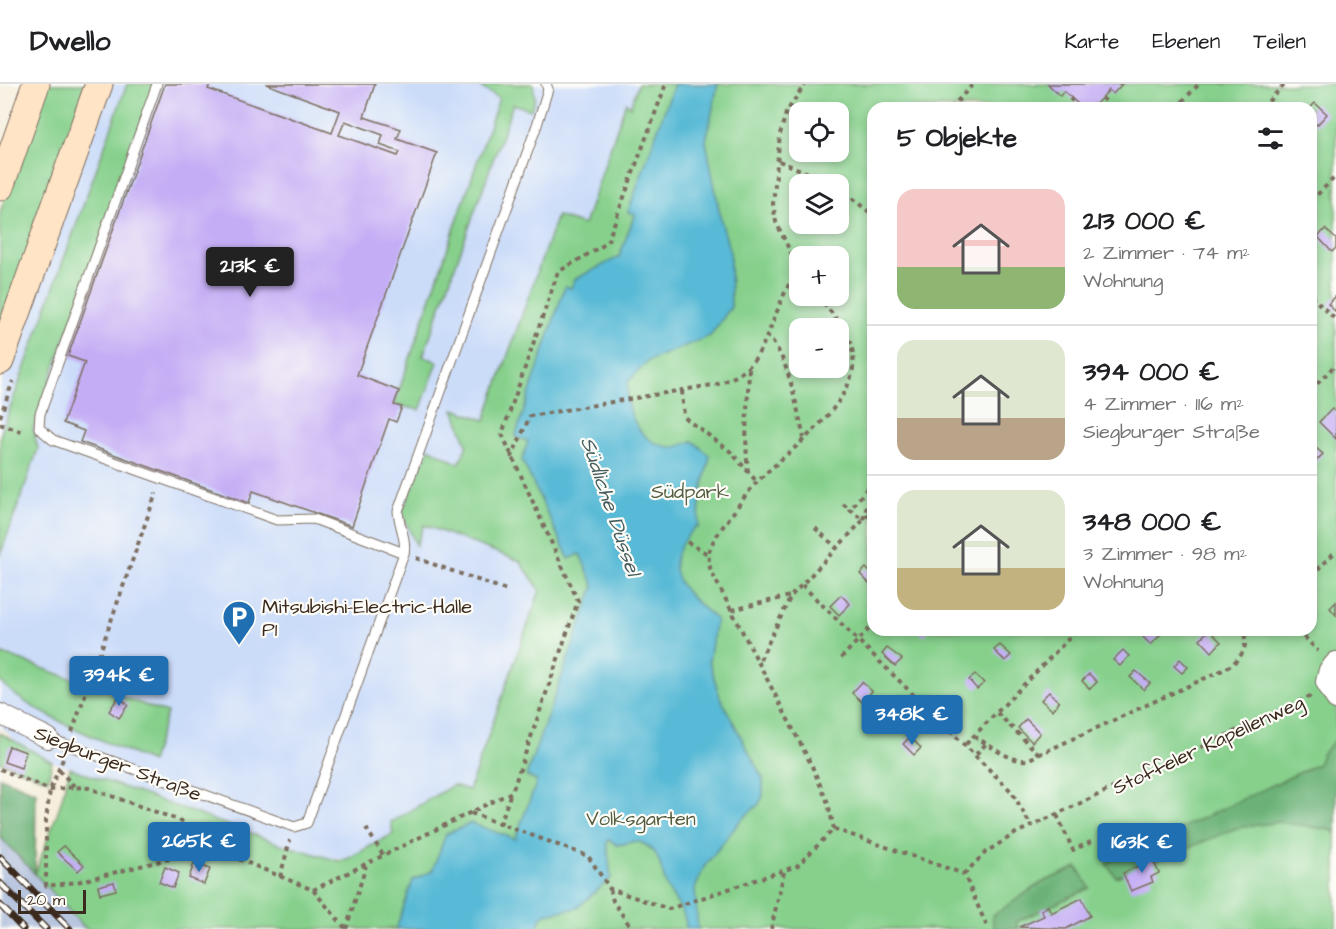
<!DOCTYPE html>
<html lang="de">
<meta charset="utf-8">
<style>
:root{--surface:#fff;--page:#f6f6f6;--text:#202124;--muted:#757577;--line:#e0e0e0;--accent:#1f6fb2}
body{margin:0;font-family:"Architects Daughter",sans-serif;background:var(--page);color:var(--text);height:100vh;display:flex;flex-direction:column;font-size:22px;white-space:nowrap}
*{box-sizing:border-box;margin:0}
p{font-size:20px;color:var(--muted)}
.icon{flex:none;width:33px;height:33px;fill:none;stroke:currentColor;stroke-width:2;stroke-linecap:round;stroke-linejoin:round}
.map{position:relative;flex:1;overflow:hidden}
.side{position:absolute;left:867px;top:18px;width:450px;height:534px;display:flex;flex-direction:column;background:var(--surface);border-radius:18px;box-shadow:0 3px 9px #0003}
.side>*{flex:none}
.fabs{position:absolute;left:789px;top:18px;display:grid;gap:12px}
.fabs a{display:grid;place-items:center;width:60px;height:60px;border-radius:12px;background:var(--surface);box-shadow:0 3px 9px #0003;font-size:30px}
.scale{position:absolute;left:18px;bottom:15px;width:68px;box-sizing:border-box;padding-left:6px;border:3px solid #3b2a1e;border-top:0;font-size:16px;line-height:21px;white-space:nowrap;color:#3b2a1e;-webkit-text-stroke:4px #fdfcf7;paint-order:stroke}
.price{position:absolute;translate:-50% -51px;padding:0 14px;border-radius:6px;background:var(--accent);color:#fff;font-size:20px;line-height:39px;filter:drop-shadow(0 2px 3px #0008)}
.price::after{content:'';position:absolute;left:50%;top:36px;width:18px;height:14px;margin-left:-9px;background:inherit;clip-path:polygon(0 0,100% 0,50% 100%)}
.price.selected{background:#222;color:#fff}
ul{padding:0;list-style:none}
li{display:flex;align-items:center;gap:18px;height:150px;padding:0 30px}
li+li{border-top:2px solid var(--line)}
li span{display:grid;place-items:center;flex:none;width:168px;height:120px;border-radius:18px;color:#555}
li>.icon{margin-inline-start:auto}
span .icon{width:72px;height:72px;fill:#fffc;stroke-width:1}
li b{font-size:26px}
h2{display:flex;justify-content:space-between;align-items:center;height:72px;padding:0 30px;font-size:26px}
header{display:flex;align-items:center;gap:36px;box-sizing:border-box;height:84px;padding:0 30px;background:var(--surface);border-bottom:2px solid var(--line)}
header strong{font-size:28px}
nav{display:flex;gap:33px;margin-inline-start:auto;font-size:21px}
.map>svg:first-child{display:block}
</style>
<header>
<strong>Dwello</strong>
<nav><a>Karte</a><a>Ebenen</a><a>Teilen</a></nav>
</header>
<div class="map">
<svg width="1336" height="845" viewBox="0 0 1336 845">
<rect width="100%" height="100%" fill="#fdfcf7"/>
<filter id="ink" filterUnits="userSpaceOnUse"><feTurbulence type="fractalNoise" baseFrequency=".0167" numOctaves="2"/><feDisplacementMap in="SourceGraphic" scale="12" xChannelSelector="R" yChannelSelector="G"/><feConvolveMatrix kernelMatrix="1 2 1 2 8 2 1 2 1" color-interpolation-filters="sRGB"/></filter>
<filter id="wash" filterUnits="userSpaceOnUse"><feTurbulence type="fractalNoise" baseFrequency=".008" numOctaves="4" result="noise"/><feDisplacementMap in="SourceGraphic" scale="24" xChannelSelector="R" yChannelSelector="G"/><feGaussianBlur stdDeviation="1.35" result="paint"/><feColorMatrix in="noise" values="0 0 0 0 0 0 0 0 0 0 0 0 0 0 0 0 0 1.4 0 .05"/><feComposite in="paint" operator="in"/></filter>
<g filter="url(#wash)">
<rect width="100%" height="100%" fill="#f5edda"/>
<path fill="#cbdcf9" d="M108 0H638L607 86 547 496 472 708 347 775H328L280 760 26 668 0 641V304Z"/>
<path fill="#b7c5de" d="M0 753 35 790 86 845H0Z"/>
<g fill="#86d08c" stroke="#607d55" stroke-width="1.5" fill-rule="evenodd">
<path d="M46 0H89L0 249V128Z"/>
<path d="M127 0H156L33 344 38 365 0 472V352Z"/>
<path d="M482 0H533L535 14 531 26 513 20 423 272 438 278 420 326 394 321 499 14 482 4Z"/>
<path d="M638 0H1336V845H86L35 790 60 721 70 684 280 760 339 777 347 775 393 750 391 738 453 701 469 706 540 506 520 477 424 441 416 461 402 429 429 364 459 380 467 361 454 325 485 336 557 132 584 141 626 18 630 23ZM873 24H1311V546H873ZM800 28H838V68H800ZM800 100H838V140H800ZM800 172H838V212H800ZM800 244H838V284H800Z"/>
<path d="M0 569 167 629 151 678C109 658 30 631 0 597Z"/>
<path d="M0 649 52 678 48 696 0 678Z"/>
</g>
<g fill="#6cb278" stroke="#546e4b" stroke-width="1.5">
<path d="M1336 655V749L1330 746 1279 738 1237 744 1116 793 1106 779 1318 680 1323 669Z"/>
<path d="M0 693 36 708 35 790 0 753Z"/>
<path d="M1077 783 1090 804 1016 838 1019 845H994L992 832 1041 799Z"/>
</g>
<path fill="#58bad6" stroke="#4a727a" stroke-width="1.5" d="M674 0H718L706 57 721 136 730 168 731 223 710 252 648 277 628 298C625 326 637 359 670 363 676 364 687 359 693 357L710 372 701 411 698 444 696 442C655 484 680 505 716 535L709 577 720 613 763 695V712L759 720 740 737 704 783 695 805 698 845H686C687 828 674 818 667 803 660 787 662 769 644 760 633 754 627 761 617 761L609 756 607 758 611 794 577 824 546 830 541 834 537 845H396L413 796 432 787 446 750 471 739 515 755 537 697 526 692 594 502 580 470 569 475 522 376 528 357 515 353 565 202 571 204 575 195 619 173 635 130 628 128Z"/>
<g id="blocks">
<g fill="#c4adf5" fill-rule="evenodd">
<path d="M165 0H210L208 5 332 49 340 27 266 0H375L364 33 401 45 397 55 437 69 357 291 399 307 394 321 402 323 396 338 389 335 352 442 253 407 249 419 80 358 84 347 63 339 85 278 68 272ZM345 37 383 51 380 61 400 68 398 72 339 51Z"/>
<path d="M1048 0H1122L1113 10 1109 6 1094 22 1096 24H1078L1080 22 1064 7 1060 12Z"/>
<path d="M1315 19 1327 30 1317 41 1311 36V23Z"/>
<path d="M1325 145 1336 155V164L1332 168 1318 153Z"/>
<path d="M1336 212V228L1328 220Z"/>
<path d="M1332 325 1336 328V355L1319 338Z"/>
<path d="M1316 364 1323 370 1311 382V365L1313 367Z"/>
<path d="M866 484 873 491 870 500 860 490Z"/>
<path d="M841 511 850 520 839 531 830 522Z"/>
<path d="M1336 518V531L1330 524Z"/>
<path d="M917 546H929L924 552Z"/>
<path d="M1150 546 1162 549 1151 561 1143 553Z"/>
<path d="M1209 546 1221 558 1212 568 1200 555Z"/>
<path d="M1000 561 1011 571 1005 577 994 566Z"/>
<path d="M887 564 902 575 895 582 882 570Z"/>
<path d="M1123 566 1129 572 1120 582 1113 576Z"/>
<path d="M1180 575 1188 583 1182 589 1174 582Z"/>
<path d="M1136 587 1150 599 1144 606 1130 593Z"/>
<path d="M975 590 984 599 977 605 969 596Z"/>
<path d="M1089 590 1097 598 1090 605 1082 597Z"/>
<path d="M862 598 872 607 868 612 871 615 865 621 852 609Z"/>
<path d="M1049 608 1059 618 1052 626 1041 616Z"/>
<path d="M119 612 128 621 119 634 109 627Z"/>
<path d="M942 612 957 627 949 635 935 620Z"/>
<path d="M885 632 892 639 887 643 880 637Z"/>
<path d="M1026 635 1040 649 1032 658 1018 644Z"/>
<path d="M910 653 921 664 914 671 903 660Z"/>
<path d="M9 662 26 668 21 684 4 678Z"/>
<path d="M64 762 84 781 78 787 57 768Z"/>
<path d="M1150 770 1159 789 1151 793 1153 798 1131 807 1123 789 1145 779 1143 774Z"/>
<path d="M194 779 210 785 204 800 189 794Z"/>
<path d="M165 783 179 789 173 804 159 798Z"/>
<path d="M114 798 116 806 100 810 98 802Z"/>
<path d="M1082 814 1090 832 1066 845 1019 843 1044 832 1041 826 1048 822 1051 829Z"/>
</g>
</g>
</g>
<g filter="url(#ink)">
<use href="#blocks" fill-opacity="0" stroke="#7c6e60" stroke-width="1.5"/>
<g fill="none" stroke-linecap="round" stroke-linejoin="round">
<g stroke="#7c6e60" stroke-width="11">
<g id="service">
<path d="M157 0 40 330 39 344 53 356 277 436 314 435 404 469"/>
<path d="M48 654 294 743 307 739 404 469C407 456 399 442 398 427L537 41 548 5 546 0"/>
</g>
</g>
<g stroke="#7c6e60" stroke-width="22">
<g id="minor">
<path d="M1336 578 1329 586 1326 598 1336 615"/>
<path d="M0 630 48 654"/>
</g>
</g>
<g stroke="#7c6e60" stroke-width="29">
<g id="secondary">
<path d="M0 103 36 0"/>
<path d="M0 277 99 0"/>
</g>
</g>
<g stroke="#7c6e60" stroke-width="4" stroke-dasharray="4.5 4.5" stroke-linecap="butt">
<path d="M1102 14 1113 24"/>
<path d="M951 24 973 0"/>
<path d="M1064 24 1072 15"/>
<path d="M1176 24 1199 0"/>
<path d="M1262 24 1285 0"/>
<path d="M779 77 834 100"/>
<path d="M838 103 873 131"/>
<path d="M1311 117 1336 92"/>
<path d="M800 188 776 138 773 120 780 50 786 29 805 0"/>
<path d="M818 212C830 228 847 244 852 265 865 316 789 365 758 397 748 407 739 421 730 433 717 451 702 466 712 489L811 680 828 719 834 745"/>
<path d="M1311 212 1336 236"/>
<path d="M766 251C788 268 797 326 804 354"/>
<path d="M1311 306 1336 280"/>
<path d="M682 307 684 333 731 368 757 398"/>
<path d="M0 333 13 297"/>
<path d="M0 340 25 349"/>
<path d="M511 374 530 332 718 300C729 296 742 290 750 281 771 257 777 214 798 186"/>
<path d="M748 388C744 350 748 320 749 283"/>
<path d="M873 397 850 426 863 436 873 402"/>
<path d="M843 420 850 426"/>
<path d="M815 444 837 464"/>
<path d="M687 458 708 470"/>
<path d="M416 474 509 507"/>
<path d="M1311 492 1336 467"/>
<path d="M802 501 1012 708 1031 742"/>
<path d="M732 526 790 512"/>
<path d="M1298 546 1318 567"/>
<path d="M841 574 873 541"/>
<path d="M760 576 791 512 873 426"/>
<path d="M997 629 1039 670"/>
<path d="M72 648 156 409"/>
<path d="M974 652C990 661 1009 678 1027 676L1225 585C1240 576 1250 564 1243 546"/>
<path d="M966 660 1077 546"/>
<path d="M976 670 987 659"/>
<path d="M63 675 50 706 46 736V802L77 798 212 764"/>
<path d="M0 685 50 706 74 703 89 704 181 737 212 764 313 806 346 845"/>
<path d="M59 686 74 702"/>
<path d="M471 729 588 772 610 805 669 825 797 782 834 745"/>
<path d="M1057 731 1073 766 1095 756"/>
<path d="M500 741 511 708"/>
<path d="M366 744 383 771"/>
<path d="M834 745 964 790 988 845"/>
<path d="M964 790 986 768 1016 749 1311 612"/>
<path d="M280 793 290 756"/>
<path d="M610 805 613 817 632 845"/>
<path d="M313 806 512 708 578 517 502 350 558 188 607 159 666 0"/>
<path d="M346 845 366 782"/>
<path d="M771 845 784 788"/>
</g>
<use href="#service" stroke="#fff" stroke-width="9"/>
<use href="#minor" stroke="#fff" stroke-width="20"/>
<use href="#secondary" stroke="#ffe4c6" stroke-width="27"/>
<g stroke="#3b2a1e" stroke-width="7">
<g id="rail">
<path d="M0 773 70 845"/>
<path d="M0 799 46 845"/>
<path d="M0 821 23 845"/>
</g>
</g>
<use href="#rail" stroke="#fdfcf7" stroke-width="4.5" stroke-dasharray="14" stroke-linecap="butt"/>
</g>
</g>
<defs>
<g id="parking-pin" transform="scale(1.725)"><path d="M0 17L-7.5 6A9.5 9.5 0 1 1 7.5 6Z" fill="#1f6fb2" stroke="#fdfcf7"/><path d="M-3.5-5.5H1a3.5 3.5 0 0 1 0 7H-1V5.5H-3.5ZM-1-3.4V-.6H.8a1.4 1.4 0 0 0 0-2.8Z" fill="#fff"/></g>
</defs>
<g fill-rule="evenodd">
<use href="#parking-pin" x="239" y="533"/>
</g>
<g text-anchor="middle" stroke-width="4.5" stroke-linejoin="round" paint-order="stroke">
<g font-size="20" fill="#525c3f" stroke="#fdfcf7">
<text x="690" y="414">Südpark</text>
<text x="641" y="741">Volksgarten</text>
</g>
<g font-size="20" fill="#3b2a1e" stroke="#fdfcf7" text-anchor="start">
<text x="262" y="529">Mitsubishi-Electric-Halle<tspan x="262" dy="23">P1</tspan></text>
</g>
<g font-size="20" fill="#3b2a1e" stroke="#fdfcf7">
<text transform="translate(1208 660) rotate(-25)" y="7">Stoffeler Kapellenweg</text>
<text transform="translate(118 679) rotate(21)" y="7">Siegburger Straße</text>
</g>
<g font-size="21" font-style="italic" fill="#455c5e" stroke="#fdfcf7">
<text transform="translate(611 422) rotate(71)" y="7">Südliche Düssel</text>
</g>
</g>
</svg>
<div class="fabs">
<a><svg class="icon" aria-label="locate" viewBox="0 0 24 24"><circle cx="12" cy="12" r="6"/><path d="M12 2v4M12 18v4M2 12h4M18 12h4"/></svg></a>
<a><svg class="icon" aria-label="layers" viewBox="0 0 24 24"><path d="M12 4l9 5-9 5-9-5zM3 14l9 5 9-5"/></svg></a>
<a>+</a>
<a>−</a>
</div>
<div class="scale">20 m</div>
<b class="price selected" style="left:250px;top:214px">213K €</b>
<b class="price" style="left:119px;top:623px">394K €</b>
<b class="price" style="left:912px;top:662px">348K €</b>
<b class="price" style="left:199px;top:789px">265K €</b>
<b class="price" style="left:1142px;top:790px">163K €</b>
<section class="side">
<h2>5 Objekte<svg class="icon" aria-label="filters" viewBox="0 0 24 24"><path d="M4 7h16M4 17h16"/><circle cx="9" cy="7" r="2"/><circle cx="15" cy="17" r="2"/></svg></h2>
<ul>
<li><span style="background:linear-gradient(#f6c9c9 65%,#8fb573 0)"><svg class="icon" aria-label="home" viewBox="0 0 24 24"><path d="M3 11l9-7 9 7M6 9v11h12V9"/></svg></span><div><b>213 000 €</b><p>2 Zimmer · 74 m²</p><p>Wohnung</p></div></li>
<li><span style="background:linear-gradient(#dfe7d0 65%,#b9a48a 0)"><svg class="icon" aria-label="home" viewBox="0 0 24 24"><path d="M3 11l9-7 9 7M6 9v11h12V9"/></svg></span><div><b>394 000 €</b><p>4 Zimmer · 116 m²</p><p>Siegburger Straße</p></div></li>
<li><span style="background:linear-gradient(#dfe7d0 65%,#c2b280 0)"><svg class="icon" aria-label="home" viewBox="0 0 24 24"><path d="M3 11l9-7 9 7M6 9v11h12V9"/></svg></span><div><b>348 000 €</b><p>3 Zimmer · 98 m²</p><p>Wohnung</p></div></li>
</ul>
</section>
</div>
